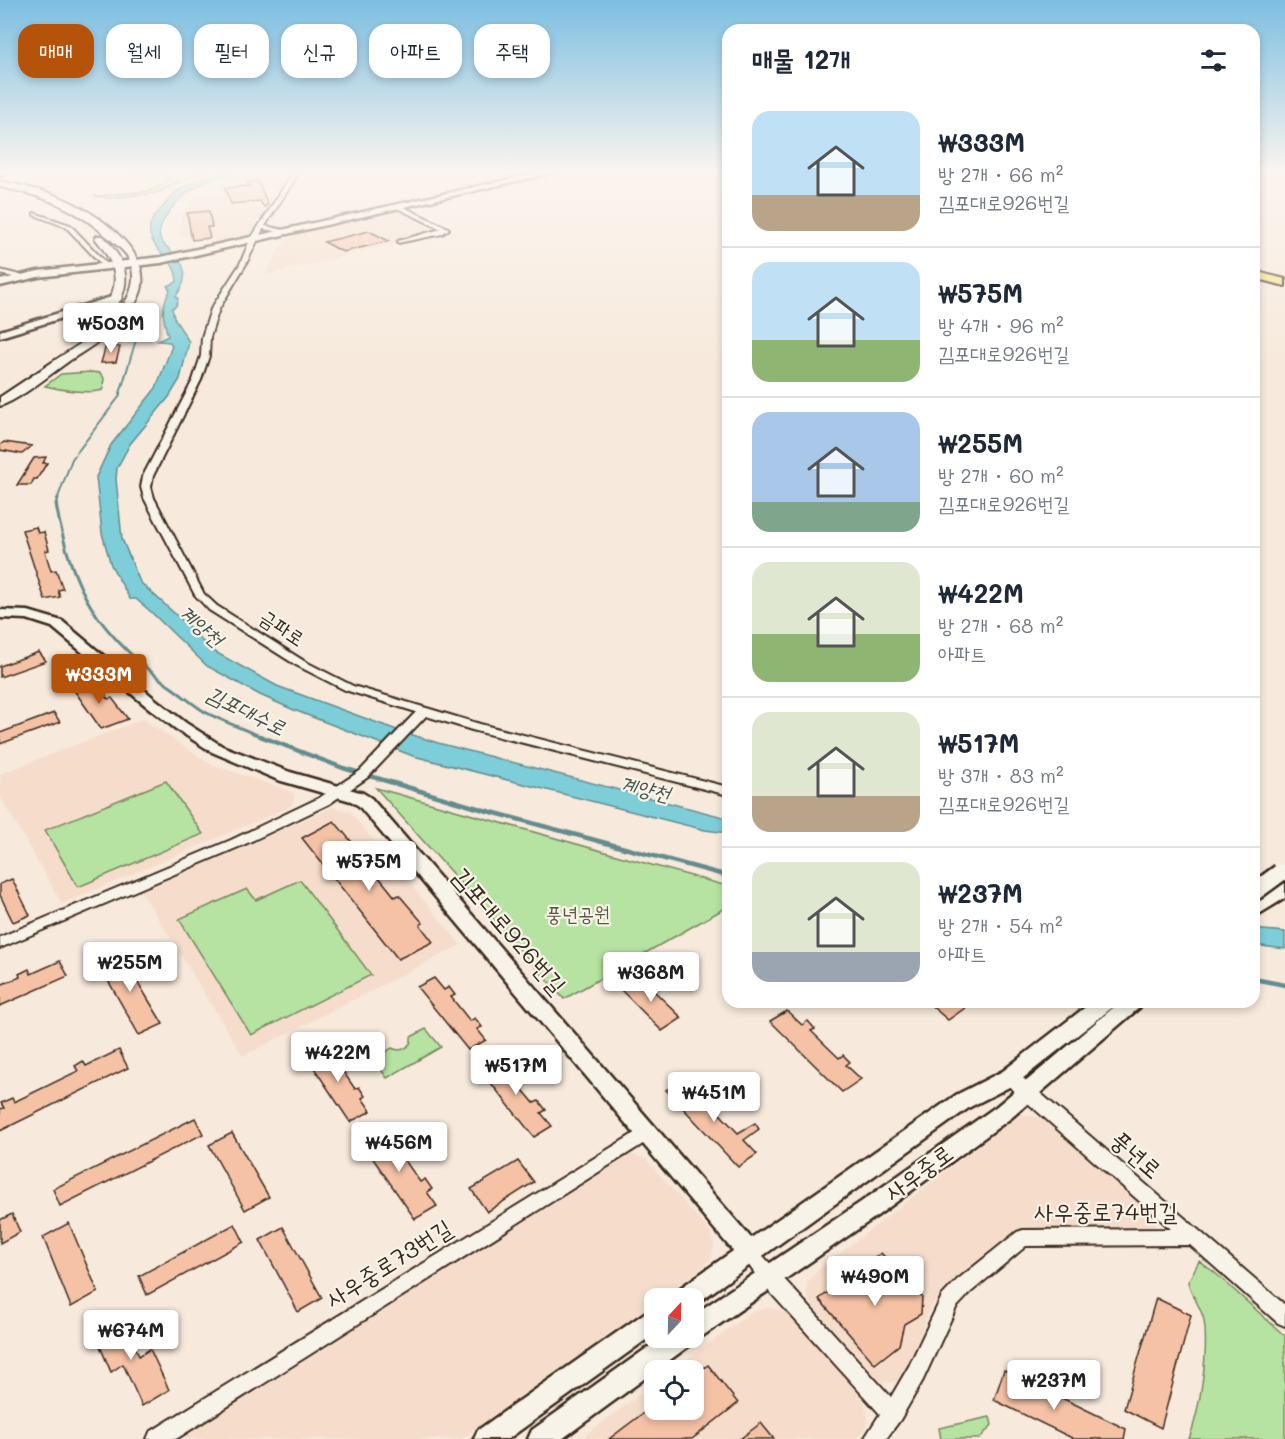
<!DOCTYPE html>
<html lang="ko">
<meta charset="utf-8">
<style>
:root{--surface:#fff;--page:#f2f2f3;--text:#1f2937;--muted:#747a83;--line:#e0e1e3;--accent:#b45309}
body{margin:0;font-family:Mali,"Poor Story",sans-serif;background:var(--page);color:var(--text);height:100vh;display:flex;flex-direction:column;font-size:22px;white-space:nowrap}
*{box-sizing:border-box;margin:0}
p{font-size:20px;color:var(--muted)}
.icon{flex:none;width:33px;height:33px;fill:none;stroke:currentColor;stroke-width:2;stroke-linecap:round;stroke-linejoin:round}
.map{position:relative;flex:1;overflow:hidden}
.panel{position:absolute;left:722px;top:24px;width:538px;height:984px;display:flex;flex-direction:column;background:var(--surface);border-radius:18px;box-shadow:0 3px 9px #0003}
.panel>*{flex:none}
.top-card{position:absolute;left:18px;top:24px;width:570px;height:54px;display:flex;gap:12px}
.needle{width:39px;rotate:22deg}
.tools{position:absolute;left:644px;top:1288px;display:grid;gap:12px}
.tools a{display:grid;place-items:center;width:60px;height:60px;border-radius:12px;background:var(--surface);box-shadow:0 3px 9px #0003;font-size:30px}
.price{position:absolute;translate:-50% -51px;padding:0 14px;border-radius:6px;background:#fff;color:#222;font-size:20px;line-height:39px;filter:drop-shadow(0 2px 3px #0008)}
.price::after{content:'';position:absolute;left:50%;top:36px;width:18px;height:14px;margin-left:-9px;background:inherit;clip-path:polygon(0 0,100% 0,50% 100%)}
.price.current{background:var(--accent);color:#fff}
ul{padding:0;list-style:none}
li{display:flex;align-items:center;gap:18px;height:150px;padding:0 30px}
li+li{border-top:2px solid var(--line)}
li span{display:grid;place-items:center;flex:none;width:168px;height:120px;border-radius:18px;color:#555}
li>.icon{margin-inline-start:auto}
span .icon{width:72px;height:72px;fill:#fffc;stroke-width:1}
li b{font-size:26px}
h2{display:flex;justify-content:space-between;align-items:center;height:72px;padding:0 30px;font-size:26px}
.pill{padding:0 21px;border-radius:18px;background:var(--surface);box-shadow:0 3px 9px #0003;font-size:21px;line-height:54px}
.pill.current{background:var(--accent);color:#fff}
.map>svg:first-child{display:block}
</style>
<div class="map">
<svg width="1285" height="1439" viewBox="0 0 1285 1439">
<rect width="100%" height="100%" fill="#f7e9db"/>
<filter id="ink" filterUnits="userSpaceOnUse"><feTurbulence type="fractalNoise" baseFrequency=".0167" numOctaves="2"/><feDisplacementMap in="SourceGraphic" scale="12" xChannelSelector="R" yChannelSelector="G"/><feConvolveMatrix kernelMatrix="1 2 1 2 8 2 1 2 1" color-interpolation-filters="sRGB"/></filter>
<g filter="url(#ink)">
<g fill="#f6ddcb">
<path d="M259 171H292L252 234 215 243 211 234 179 237 182 214 197 194 227 180Z"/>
<path d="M399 211 440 229 395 244 265 275 283 243 294 235Z"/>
<path d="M143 719 210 764 287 790 294 794V800L290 807 62 904 0 796V774Z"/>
<path d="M333 807 350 812 461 945 243 1056 141 891Z"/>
<path d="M1022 1115 1040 1117 1049 1123 1141 1201 1156 1217V1228L1151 1231 1062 1233 988 1257 938 1298 930 1308 910 1366 903 1376 896 1382H880L873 1377 812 1305 807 1296V1283L818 1270 1016 1117Z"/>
<path d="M627 1155H634L646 1159 711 1233 714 1246 711 1259 698 1271 659 1299H654V1303L461 1439H180Z"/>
<path d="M768 1308 780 1310 793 1316 864 1401 868 1417 867 1425 857 1439H580L654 1384V1410H693V1371H672L750 1313Z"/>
</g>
<g fill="#b6e3a1" stroke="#788660" stroke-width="1.5">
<path d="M125 171H206L191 176 157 193 108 198 94 196 149 191 157 188 170 178 169 175H128Z"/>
<path d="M91 372 100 373 104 378 103 390C89 394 61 390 45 386L61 374Z"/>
<path d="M166 781 203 834 78 887 45 830Z"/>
<path d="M376 788 727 886V907L564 999Z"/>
<path d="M300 880 371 975 251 1035 179 919 247 889 256 900Z"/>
<path d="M426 1029 441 1047 387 1078 373 1059 392 1048C401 1053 412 1047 411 1037Z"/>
<path d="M1199 1261 1214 1272 1285 1336V1439H1189C1200 1410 1209 1351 1204 1320 1201 1307 1191 1295 1188 1282Z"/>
<path d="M990 1417 992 1425 979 1439H941L939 1428Z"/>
</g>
<g fill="#7dced8" stroke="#638c8e" stroke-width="1.5">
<path d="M226 171H239C208 178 183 189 166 216 162 223 158 230 160 238 161 243 166 246 169 249 186 264 190 277 176 296L178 299 176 306 172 308 174 318 189 342 180 379 169 397 130 444 117 468 116 479 122 539 140 582 196 633 201 640 215 652 277 686 397 730 438 743 727 818V833L705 830 413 756 294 710 260 695 207 666 150 611 136 599H130L111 565 102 533 96 477 111 445 156 388 172 346 170 342 158 341 168 336C163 318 160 308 170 290L167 286 177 282C176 259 160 257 152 240 146 228 152 218 159 211 165 205 169 198 175 193 189 182 209 176 226 171Z"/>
<path d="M1254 929 1285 932V949L1254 945Z"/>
</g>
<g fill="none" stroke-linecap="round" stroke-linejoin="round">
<path stroke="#638c8e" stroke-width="2" d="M57 500 72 459 119 397 143 316"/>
<path stroke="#638c8e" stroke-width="3" d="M58 498 56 504C71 590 98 633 168 685 180 693 192 704 205 712 224 722 244 729 264 738"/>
<g stroke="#638c8e" stroke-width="4.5">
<path d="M260 736 343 768 484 810 728 876"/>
<path d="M1254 979 1285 985"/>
</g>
</g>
<g fill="#f5c2a6" stroke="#3b2a1e" stroke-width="1.5">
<path d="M258 181 268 205 264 207 260 201 231 204 225 188 250 186 247 182Z"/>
<path d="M209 211 212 227H207L210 238 192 240 187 213Z"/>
<path d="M369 231 389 241 343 252 324 242Z"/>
<path d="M106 345 120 347 116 362 101 363Z"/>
<path d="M4 442 32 446 22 454 0 450V445Z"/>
<path d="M46 457 43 463H47L37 479H34L31 485H17L34 458Z"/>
<path d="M36 527 38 533 44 532 49 550 45 551 51 571 56 570 63 589 58 590 60 597 45 600 22 530Z"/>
<path d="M39 652 46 661 0 677V666Z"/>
<path d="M94 679 108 699 112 698 128 719 101 729 72 687Z"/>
<path d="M54 713 60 722 0 744V733Z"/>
<path d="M334 821 361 853 353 857 357 861 350 863 362 877 374 871 395 897 399 895 423 923 420 925 433 942 398 959 302 838Z"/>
<path d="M12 879 30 915 13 922 0 895V884Z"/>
<path d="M119 951 163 1024 139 1035 97 961Z"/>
<path d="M60 961 68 976 0 1006V985L20 977 19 974 29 969 31 974Z"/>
<path d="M639 976 656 993 682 1018 662 1031 619 988Z"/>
<path d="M434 978 444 990 449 987 455 995 451 997 470 1021 475 1018 482 1027 477 1029 486 1040 468 1050 417 987Z"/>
<path d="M927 1002H958L965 1008 948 1020Z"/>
<path d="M787 1011 802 1025 808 1021 815 1029 811 1031 839 1058 843 1055 850 1062 846 1065 861 1079 842 1092 770 1021Z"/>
<path d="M323 1044 330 1054 334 1052 339 1059 336 1061 355 1089 359 1087 365 1096 362 1098 371 1111 350 1122 304 1053Z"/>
<path d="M119 1050 128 1068 0 1131V1109L4 1108 1 1103 12 1098 14 1102 78 1071 75 1066 83 1061 86 1066Z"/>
<path d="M496 1057 505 1069 510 1066 518 1075 513 1078 534 1103 539 1101 546 1110 541 1113 552 1126 534 1137 478 1067Z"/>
<path d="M686 1078 738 1133 755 1123 759 1129 744 1140 757 1154 738 1167 666 1090Z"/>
<path d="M195 1118 203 1134 60 1206 53 1189Z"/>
<path d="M382 1127 392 1142 397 1139 404 1149 399 1152 420 1182 425 1179 432 1189 427 1192 437 1206 415 1219 360 1140Z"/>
<path d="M232 1133 269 1197 245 1210 209 1145Z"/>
<path d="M518 1161 534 1182 487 1212 471 1189Z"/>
<path d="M12 1214 20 1232 0 1243V1220Z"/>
<path d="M69 1223 98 1292 71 1307 43 1237Z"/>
<path d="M235 1224 244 1242 147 1295 139 1276Z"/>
<path d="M283 1227 322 1298 298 1312 260 1240Z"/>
<path d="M881 1253 922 1297 921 1314 904 1324 899 1345 875 1364 819 1299Z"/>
<path d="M1156 1298 1191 1315 1161 1428 1124 1409Z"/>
<path d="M121 1316 139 1356 150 1349 169 1390 142 1406 123 1364 111 1372 94 1332Z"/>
<path d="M708 1365 738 1403 692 1439H609L654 1405V1410H693V1376Z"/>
<path d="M1004 1370 1126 1429 1124 1439H1074L994 1400Z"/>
<path d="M761 1423 774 1439H740Z"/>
</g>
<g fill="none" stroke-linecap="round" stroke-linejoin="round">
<g stroke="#3b2a1e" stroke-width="4">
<g id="minor">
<path d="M294 171H300L265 226 289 231 286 233 263 229 246 264 219 309 210 337 209 356 201 380 153 476 151 487 154 498 204 594 217 606 304 661 353 686 480 724 728 787V795L472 730 426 716 368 777 329 804 241 846 0 948V937L231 840 319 798 360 771 416 712 345 690 296 665 209 610 195 595 144 498 141 487 143 476 193 380 201 356 202 337 211 309 240 264 250 240Z"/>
<path d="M397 204 448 228 449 229 442 234 398 243V241L441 229 395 207Z"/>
<path d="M34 213 70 225 109 266V268H105L66 227 34 215Z"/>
<path d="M0 270 24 276 25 277 22 279 0 274Z"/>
<path d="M1010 1070 1016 1072 1285 1305V1326L1278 1323 1190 1245 1026 1246 971 1292 956 1308 923 1380 900 1420 886 1439H864L880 1414 761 1282 740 1253 743 1247 749 1245 755 1247 891 1397 909 1366 942 1296 957 1280 1017 1232 1023 1230 1171 1229 1004 1082 1002 1077 1004 1072Z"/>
<path d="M648 1125 654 1127 656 1132 654 1137 176 1439H147L150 1432Z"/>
</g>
</g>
<g stroke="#3b2a1e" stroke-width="5">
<g id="tertiary">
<path d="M0 171H10L0 176Z"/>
<path d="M546 171H560L161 263 38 277 0 286V280L38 271 161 257Z"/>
<path d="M118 295 122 298 121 300 0 337V331Z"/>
<path d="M0 610 28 611 62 621 155 699 186 723 222 746 290 772 363 793 371 798 751 1238 956 1095 1003 1071 1092 1002H1116L1113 1007 1017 1083 970 1107 693 1306V1299H672L676 1291 733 1251 359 806 351 801 278 780 212 752 176 729 145 705 52 627 27 619 0 618Z"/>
<path d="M1285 883V898L1254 917V902Z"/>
<path d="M1120 1002H1143L1140 1007 1011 1118 877 1216 701 1337 692 1340 689 1346 562 1439H528L532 1430 661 1338H693V1315L861 1202 997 1106Z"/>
<path d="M654 1309V1334L508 1439H474L478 1430 646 1312Z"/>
</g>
</g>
<g stroke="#3b2a1e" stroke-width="4">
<g id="secondary">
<path d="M0 181C22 186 45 190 66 200 99 214 157 255 139 296 126 326 95 344 69 361 52 373 18 401 0 406V397C18 385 36 373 54 361 84 341 150 305 129 259 125 251 116 245 110 239 75 208 46 196 0 187Z"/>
<path d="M97 236H103C129 264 134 286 109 317L105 318 99 315C123 284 118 268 95 238Z"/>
</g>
</g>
<g stroke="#3b2a1e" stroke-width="4">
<path id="primary" d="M1254 271 1285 279V286L1254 278Z"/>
</g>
<use href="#minor" fill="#f7f3e8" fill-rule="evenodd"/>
<use href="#tertiary" fill="#f7f3e8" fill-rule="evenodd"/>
<use href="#secondary" fill="#f7f3e8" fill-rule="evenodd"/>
<use href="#primary" fill="#f6e381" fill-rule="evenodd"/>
<g stroke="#3b2a1e" stroke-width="22" stroke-linecap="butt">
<path id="tertiary-bridge" d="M1254 892 1280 873"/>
</g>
<use href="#tertiary-bridge" stroke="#f7f3e8" stroke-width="17"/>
</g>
</g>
<linearGradient id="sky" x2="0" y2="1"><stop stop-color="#7dbee2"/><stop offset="0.46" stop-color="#fbf5ef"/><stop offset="1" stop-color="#fbf5ef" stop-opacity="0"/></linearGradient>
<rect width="1285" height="373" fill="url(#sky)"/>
<g text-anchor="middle" stroke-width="4.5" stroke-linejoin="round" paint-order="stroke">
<g font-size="20" fill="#3b2a1e" stroke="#f7f3e8">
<text transform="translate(282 628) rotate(33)" y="7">금파로</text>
</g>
<g font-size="20" fill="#5a583f" stroke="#f7f3e8">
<text x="578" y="921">풍년공원</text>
</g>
<g font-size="21" font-style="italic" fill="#4c534c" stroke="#f7f3e8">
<text transform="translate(201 626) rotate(41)" y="7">계양천</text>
<text transform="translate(246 711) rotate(26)" y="7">김포대수로</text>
<text transform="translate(645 789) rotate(13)" y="7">계양천</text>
</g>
<g font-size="24" fill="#3b2a1e" stroke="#f7f3e8">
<text transform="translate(509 931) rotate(49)" y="8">김포대로926번길</text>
<text transform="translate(1136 1155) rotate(41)" y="8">풍년로</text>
<text transform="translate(919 1173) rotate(-36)" y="8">사우중로</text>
<text x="1106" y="1220">사우중로74번길</text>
<text transform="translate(389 1264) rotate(-32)" y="8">사우중로73번길</text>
</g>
</g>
</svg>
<div class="tools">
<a><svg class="needle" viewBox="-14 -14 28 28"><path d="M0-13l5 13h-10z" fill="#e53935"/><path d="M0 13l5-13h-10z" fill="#747a83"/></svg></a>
<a><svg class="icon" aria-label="locate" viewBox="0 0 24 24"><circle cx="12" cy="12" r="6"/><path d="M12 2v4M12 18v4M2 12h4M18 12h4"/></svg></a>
</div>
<b class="price" style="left:111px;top:354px">₩503M</b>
<b class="price current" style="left:99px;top:705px">₩333M</b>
<b class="price" style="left:369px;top:892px">₩575M</b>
<b class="price" style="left:130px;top:993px">₩255M</b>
<b class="price" style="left:651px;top:1003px">₩368M</b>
<b class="price" style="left:338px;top:1083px">₩422M</b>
<b class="price" style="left:516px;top:1096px">₩517M</b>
<b class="price" style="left:714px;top:1123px">₩451M</b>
<b class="price" style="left:399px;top:1173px">₩456M</b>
<b class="price" style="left:875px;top:1307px">₩490M</b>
<b class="price" style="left:131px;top:1361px">₩674M</b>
<b class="price" style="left:1054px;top:1411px">₩237M</b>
<div class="top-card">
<a class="pill current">매매</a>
<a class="pill">월세</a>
<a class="pill">필터</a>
<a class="pill">신규</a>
<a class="pill">아파트</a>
<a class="pill">주택</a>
</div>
<section class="panel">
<h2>매물 12개<svg class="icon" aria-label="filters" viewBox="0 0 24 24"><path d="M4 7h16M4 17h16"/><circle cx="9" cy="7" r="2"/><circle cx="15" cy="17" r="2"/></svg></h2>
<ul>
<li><span style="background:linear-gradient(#bfe0f5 70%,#b9a48a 0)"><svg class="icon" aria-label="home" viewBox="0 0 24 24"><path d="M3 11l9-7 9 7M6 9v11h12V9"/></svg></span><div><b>₩333M</b><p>방 2개 · 66 m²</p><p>김포대로926번길</p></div></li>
<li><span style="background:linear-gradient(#bfe0f5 65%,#8fb573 0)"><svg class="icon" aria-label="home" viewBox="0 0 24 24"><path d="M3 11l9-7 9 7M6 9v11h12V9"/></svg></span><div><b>₩575M</b><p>방 4개 · 96 m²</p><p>김포대로926번길</p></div></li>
<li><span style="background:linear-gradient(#a9c7e8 75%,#7fa58c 0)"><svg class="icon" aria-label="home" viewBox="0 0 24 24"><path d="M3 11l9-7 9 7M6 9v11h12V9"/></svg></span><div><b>₩255M</b><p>방 2개 · 60 m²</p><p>김포대로926번길</p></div></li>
<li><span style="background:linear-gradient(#dfe7d0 60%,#8fb573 0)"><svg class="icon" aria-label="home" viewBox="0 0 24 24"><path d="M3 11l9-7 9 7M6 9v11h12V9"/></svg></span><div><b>₩422M</b><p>방 2개 · 68 m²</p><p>아파트</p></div></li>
<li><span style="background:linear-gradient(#dfe7d0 70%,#b9a48a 0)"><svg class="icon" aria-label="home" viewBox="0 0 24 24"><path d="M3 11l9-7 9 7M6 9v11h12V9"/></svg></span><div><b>₩517M</b><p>방 3개 · 83 m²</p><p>김포대로926번길</p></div></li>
<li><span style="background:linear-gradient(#dfe7d0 75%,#9aa5b1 0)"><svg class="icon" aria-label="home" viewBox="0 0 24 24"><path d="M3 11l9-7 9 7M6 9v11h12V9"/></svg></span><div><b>₩237M</b><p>방 2개 · 54 m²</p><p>아파트</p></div></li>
</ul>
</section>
</div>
